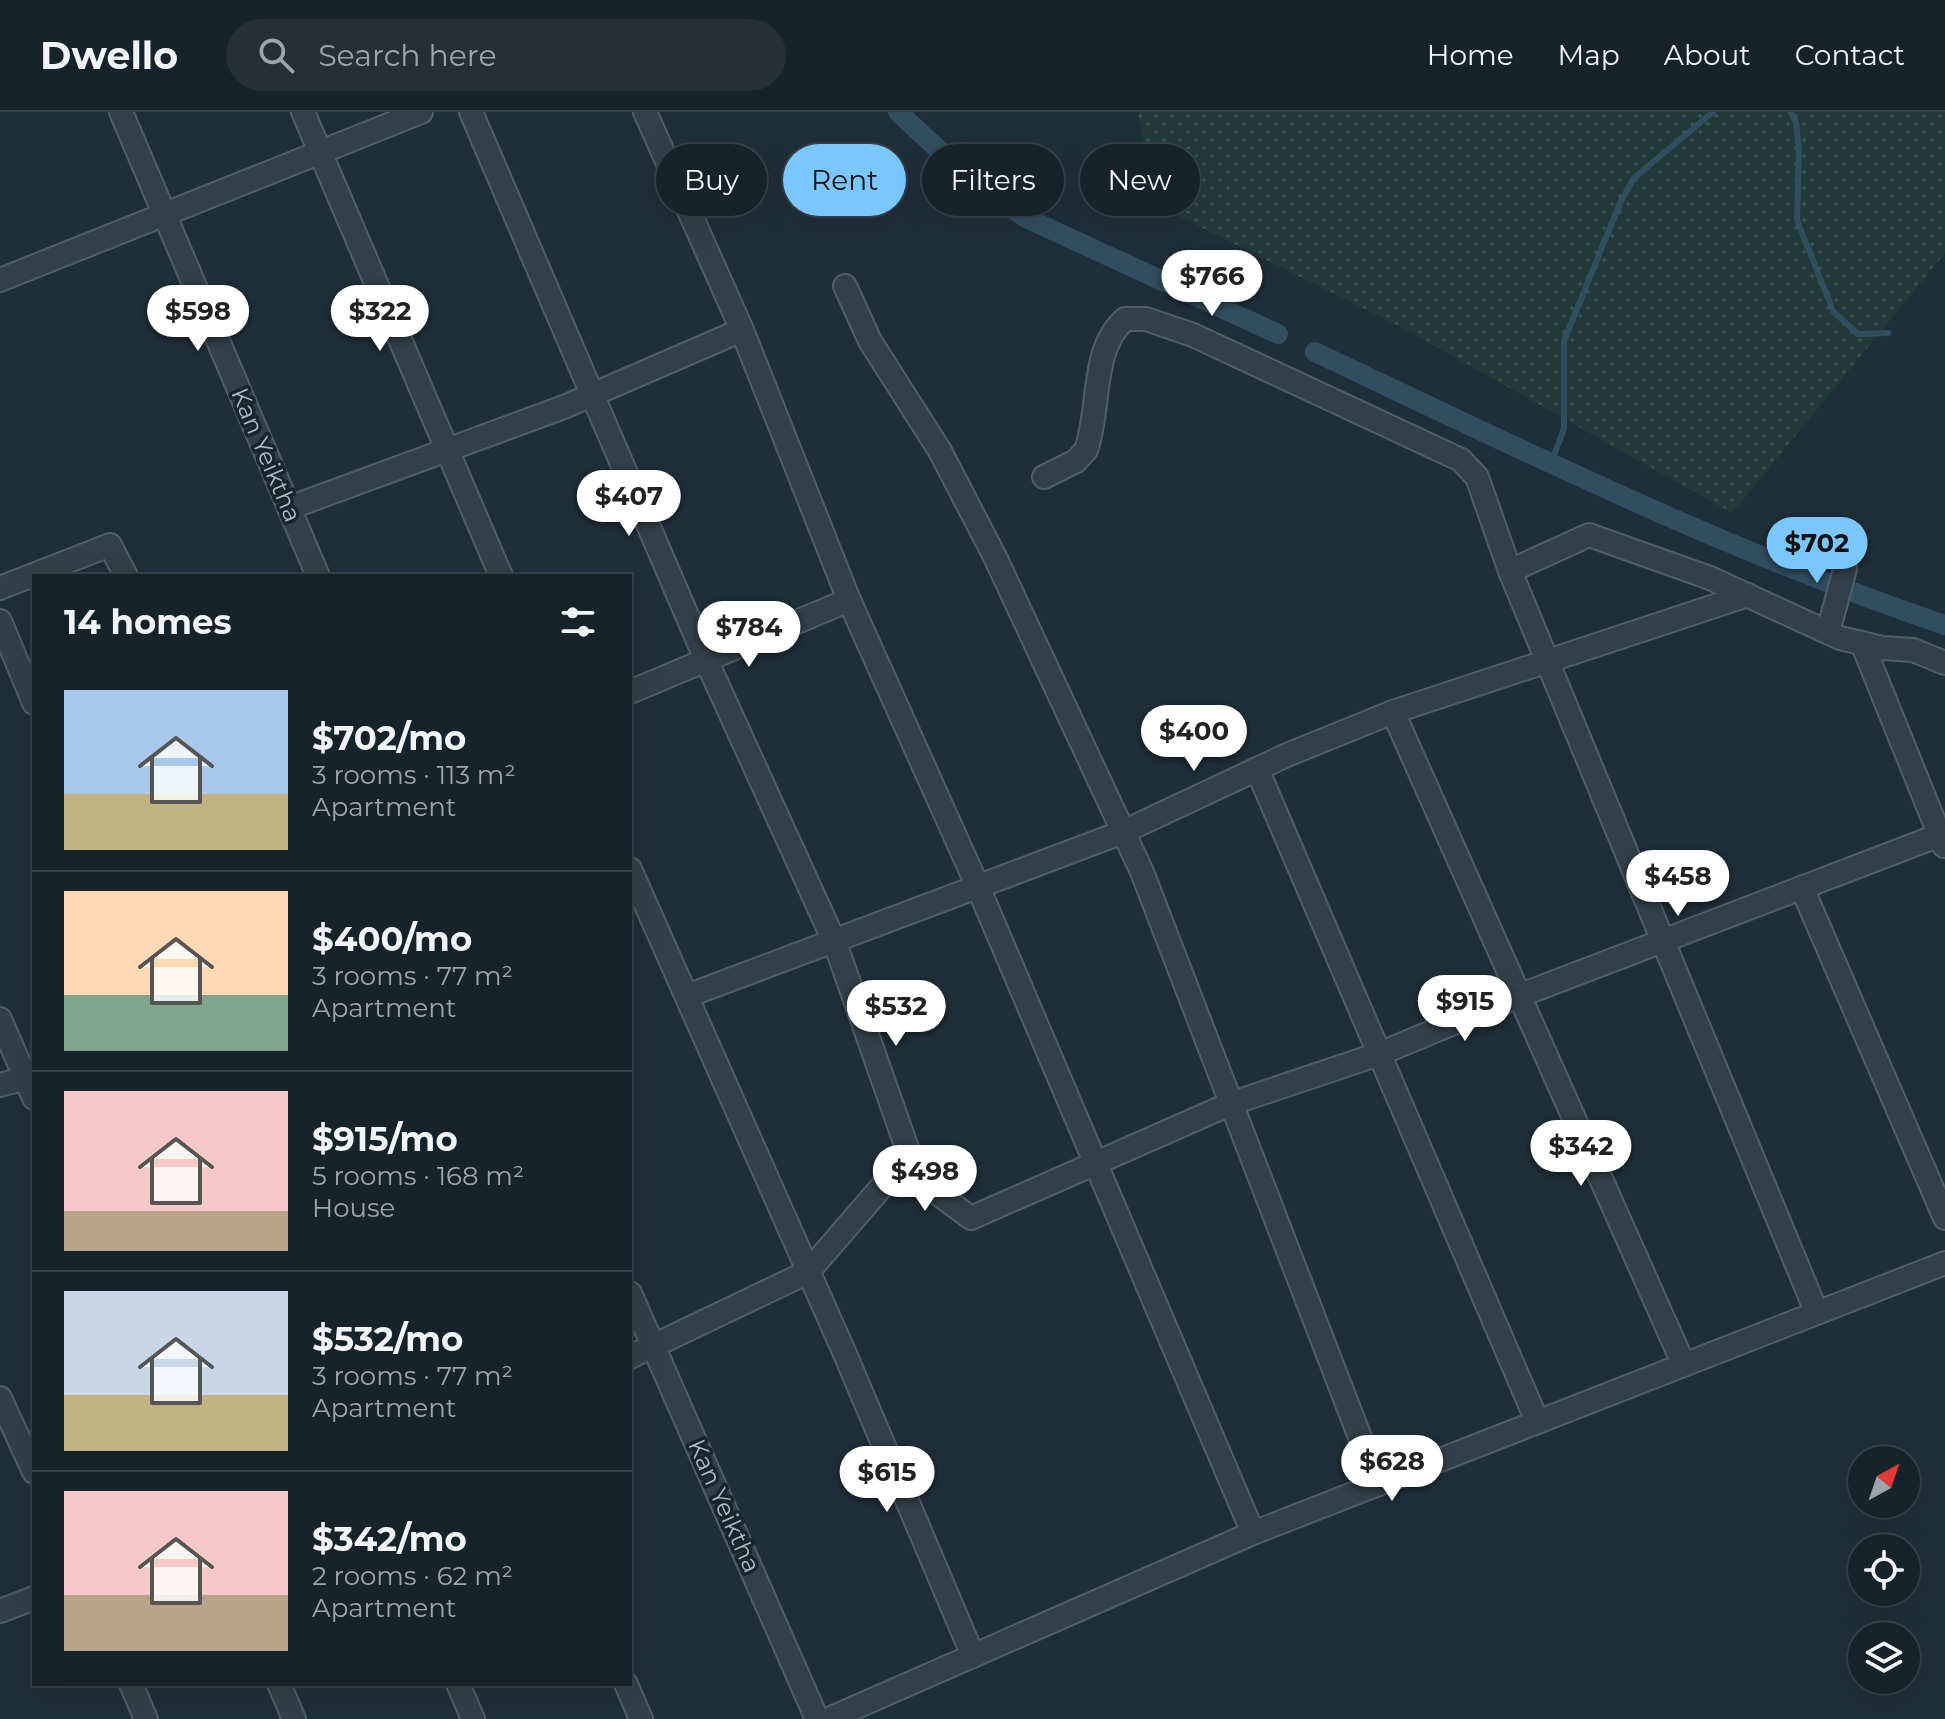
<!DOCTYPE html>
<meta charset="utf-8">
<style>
:root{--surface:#17232b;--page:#242f37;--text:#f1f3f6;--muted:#9ea4a9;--line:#364047;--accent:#7ac6fe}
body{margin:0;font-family:Montserrat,sans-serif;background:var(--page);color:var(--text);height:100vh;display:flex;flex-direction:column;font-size:30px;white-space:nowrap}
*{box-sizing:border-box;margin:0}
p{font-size:26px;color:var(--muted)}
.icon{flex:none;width:44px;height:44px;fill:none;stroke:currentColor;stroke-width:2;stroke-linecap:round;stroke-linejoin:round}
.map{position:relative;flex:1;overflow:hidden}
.details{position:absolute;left:32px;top:462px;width:600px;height:1112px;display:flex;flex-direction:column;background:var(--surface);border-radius:0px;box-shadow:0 8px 32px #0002,0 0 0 2px var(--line)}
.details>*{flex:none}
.guide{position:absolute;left:656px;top:32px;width:760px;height:72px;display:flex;gap:16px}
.needle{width:52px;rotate:40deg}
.tools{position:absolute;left:1848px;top:1334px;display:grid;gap:16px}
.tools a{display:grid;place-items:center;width:72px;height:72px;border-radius:50%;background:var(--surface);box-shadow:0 8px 32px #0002,0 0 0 2px var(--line);font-size:40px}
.price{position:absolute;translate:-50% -68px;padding:0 18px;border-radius:28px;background:#fff;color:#222;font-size:26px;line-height:52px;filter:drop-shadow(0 2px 4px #0008)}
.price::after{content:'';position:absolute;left:50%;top:48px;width:24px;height:18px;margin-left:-12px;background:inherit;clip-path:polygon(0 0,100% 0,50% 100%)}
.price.current{background:var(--accent);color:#111}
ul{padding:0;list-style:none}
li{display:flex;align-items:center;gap:24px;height:200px;padding:0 32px}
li+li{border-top:2px solid var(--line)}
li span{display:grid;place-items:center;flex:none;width:224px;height:160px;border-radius:0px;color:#555}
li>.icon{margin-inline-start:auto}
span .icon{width:96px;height:96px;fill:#fffc;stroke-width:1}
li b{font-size:34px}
h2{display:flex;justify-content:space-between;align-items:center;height:96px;padding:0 32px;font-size:34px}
.chip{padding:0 28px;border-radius:36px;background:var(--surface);box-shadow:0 8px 32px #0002,0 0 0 2px var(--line);font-size:28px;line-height:72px}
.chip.current{background:var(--accent);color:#111}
header{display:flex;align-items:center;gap:48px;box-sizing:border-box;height:112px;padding:0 40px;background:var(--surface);border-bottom:2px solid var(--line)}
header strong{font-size:38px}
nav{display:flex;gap:44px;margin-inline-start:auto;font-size:28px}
.search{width:560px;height:72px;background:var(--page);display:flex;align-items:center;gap:20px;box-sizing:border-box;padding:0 28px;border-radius:44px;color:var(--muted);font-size:30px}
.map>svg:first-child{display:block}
</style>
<header>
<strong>Dwello</strong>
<div class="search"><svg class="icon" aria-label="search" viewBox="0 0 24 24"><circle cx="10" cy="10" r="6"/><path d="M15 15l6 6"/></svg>Search here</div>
<nav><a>Home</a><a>Map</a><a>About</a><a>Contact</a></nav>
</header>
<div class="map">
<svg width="1945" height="1607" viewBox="0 0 1945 1607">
<defs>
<pattern id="grass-dots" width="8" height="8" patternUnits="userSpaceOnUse" patternTransform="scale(2)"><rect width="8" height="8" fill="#213a38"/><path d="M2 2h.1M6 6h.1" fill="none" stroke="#3f5553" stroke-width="1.8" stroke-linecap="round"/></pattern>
</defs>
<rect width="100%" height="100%" fill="#1f2f39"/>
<path fill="url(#grass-dots)" d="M1138 0H1945V141L1732 401 1403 216 1154 92Z"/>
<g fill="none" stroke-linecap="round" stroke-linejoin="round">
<g stroke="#314e61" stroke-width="6">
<path d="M1791 0 1796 11 1799 38 1797 108 1833 199 1858 222 1888 221"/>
<path d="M1551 351 1564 317V229L1620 91 1634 66 1713 0"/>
</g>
<g stroke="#314e61" stroke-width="20">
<path d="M898 0 969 66 1026 106 1278 222"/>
<path d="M1315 240C1522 338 1728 440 1945 513"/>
</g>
<g stroke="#505e67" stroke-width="26">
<g id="minor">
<path d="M121 0 318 464"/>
<path d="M303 0 501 464"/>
<path d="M471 0 707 550 835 831 914 1056 941 1084 971 1106 1230 992 1379 942 1521 883 1945 721"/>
<path d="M645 0 742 218 849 488 978 775 1253 1421"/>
<path d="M0 168 421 0"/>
<path d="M845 174 870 229 940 339 995 445 1142 760 1378 1372"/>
<path d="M1044 365 1076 349 1086 338C1101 296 1090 238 1125 207H1146L1193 223 1461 348 1477 365 1510 459 1816 1199"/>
<path d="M289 396 564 295 742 218"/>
<path d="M1510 459 1589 423 1710 466 1840 526 1882 536 1913 538 1945 551"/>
<path d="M0 476 110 433 126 464"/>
<path d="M0 509 34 591"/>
<path d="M1828 520 1845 457"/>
<path d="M1862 531 1944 734"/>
<path d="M630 580 849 488"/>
<path d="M1393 600 1748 483"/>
<path d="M1257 657 1537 1309"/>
<path d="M630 757 845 1242 973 1544"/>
<path d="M1802 776 1945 1106"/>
<path d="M687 884 1123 720 1287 643 1393 600 1683 1251"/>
<path d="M0 907 34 986"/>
<path d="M0 973 34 964"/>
<path d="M630 1181 817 1607"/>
<path d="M630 1245 808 1160 891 1064 914 1056"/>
<path d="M0 1286 34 1360"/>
<path d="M0 1499 34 1486"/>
<path d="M131 1572 146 1607"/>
<path d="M279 1572 294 1607"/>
<path d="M458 1572 473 1607"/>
<path d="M626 1572 641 1607"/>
<path d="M829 1607 1253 1421 1945 1151"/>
</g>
</g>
<use href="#minor" stroke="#324049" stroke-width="22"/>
</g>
<g text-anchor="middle" stroke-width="7" stroke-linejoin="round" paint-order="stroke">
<g font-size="24" fill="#adbbc6" stroke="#18252d">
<text transform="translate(266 343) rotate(67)" y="8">Kan Yeiktha</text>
<text transform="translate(724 1394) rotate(66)" y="8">Kan Yeiktha</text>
</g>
</g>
</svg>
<div class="tools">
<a><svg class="needle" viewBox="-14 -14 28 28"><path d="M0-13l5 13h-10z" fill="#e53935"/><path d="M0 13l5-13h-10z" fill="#9ea4a9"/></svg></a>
<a><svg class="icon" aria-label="locate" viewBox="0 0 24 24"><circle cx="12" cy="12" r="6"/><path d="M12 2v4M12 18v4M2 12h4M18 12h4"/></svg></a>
<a><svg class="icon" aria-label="layers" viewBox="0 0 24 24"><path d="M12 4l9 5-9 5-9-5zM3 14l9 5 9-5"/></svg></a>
</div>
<b class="price" style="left:1212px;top:206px">$766</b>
<b class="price" style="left:198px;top:241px">$598</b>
<b class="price" style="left:380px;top:241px">$322</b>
<b class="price" style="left:629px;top:426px">$407</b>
<b class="price current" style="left:1817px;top:473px">$702</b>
<b class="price" style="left:749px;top:557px">$784</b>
<b class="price" style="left:1194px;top:661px">$400</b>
<b class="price" style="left:1678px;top:806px">$458</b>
<b class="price" style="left:1465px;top:931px">$915</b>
<b class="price" style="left:896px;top:936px">$532</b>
<b class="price" style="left:1581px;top:1076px">$342</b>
<b class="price" style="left:925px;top:1101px">$498</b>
<b class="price" style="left:1392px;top:1391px">$628</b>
<b class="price" style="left:887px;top:1402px">$615</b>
<div class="guide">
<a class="chip">Buy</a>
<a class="chip current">Rent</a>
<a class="chip">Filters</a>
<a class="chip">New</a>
</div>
<section class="details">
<h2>14 homes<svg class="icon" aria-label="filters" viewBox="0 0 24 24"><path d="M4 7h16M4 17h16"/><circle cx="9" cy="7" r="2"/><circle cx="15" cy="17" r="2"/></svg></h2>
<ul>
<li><span style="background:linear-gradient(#a9c7e8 65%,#c2b280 0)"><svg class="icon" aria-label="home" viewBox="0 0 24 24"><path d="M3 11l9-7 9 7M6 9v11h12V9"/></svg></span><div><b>$702/mo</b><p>3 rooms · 113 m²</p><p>Apartment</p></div></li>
<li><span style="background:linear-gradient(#ffd9b3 65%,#7fa58c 0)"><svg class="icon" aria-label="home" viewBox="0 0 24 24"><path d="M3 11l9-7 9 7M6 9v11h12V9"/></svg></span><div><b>$400/mo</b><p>3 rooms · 77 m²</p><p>Apartment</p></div></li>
<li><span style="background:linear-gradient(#f6c9c9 75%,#b9a48a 0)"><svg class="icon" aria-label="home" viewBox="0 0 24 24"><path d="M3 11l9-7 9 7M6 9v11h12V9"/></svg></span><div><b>$915/mo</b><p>5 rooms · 168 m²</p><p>House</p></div></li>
<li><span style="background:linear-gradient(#c9d6e8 65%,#c2b280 0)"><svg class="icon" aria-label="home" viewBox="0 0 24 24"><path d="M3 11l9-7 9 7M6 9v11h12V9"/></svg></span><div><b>$532/mo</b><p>3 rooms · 77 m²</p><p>Apartment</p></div></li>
<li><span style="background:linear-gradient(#f6c9c9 65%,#b9a48a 0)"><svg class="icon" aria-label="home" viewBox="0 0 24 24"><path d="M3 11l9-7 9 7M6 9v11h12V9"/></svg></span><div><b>$342/mo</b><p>2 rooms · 62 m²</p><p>Apartment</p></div></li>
</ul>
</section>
</div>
